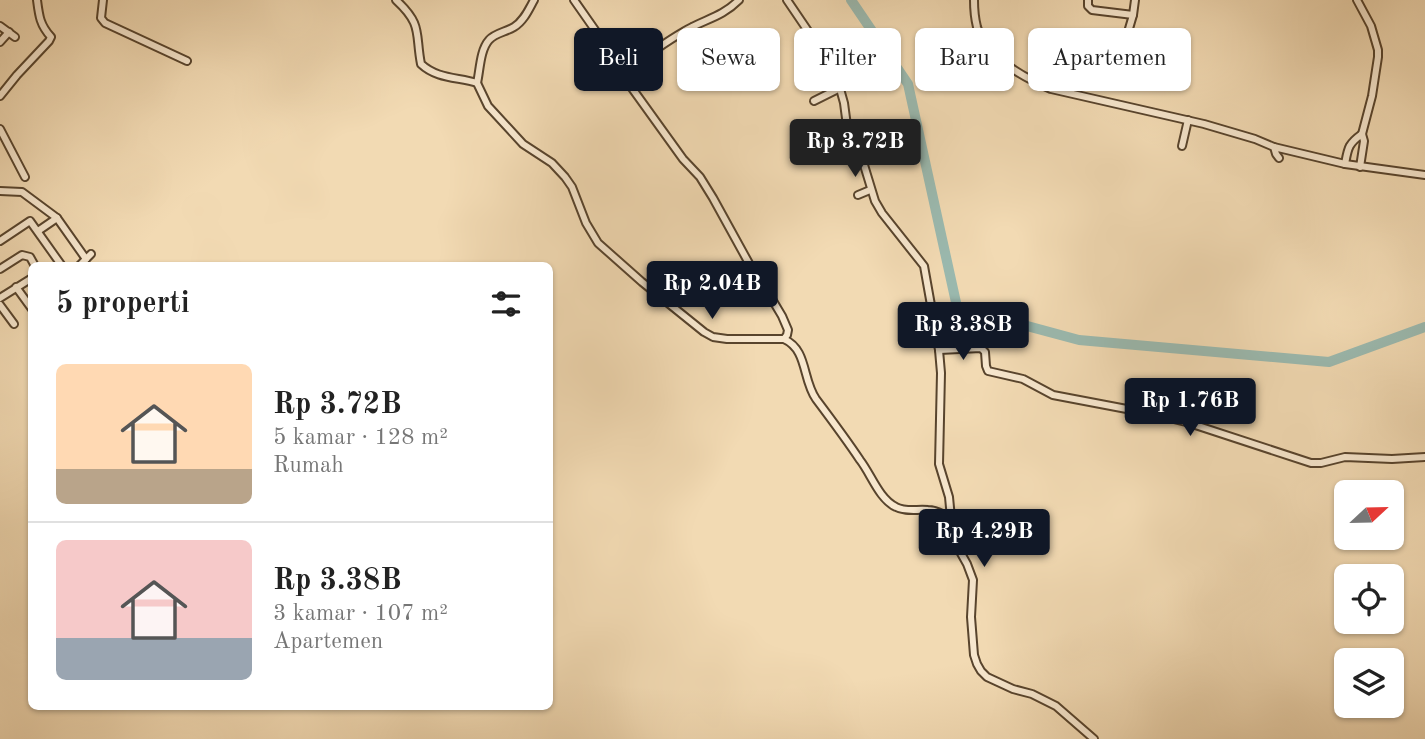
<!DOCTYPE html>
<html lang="id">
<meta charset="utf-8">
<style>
:root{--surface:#fff;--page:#f2f2f2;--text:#222;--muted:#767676;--line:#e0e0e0;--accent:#111827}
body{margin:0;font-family:"Old Standard TT",serif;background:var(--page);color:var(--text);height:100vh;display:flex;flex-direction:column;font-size:26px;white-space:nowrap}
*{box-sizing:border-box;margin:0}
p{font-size:23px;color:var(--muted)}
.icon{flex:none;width:38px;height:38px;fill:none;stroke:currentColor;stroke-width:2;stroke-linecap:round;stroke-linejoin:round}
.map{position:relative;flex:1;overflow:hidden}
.sheet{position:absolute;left:28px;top:262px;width:525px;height:448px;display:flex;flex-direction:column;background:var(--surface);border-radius:10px;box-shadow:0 2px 5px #0004}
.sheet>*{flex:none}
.banner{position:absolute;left:574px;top:28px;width:665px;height:63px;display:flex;gap:14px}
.needle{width:46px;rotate:68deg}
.fabs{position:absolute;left:1334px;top:480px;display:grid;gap:14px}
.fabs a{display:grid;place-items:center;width:70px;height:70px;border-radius:10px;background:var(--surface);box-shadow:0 2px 5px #0004;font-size:35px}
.price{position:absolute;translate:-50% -60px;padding:0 16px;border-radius:7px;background:var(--accent);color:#fff;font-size:23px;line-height:46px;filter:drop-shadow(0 2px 4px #0008)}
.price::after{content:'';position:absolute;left:50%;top:42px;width:21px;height:16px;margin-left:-10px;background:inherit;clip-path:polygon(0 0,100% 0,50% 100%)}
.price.current{background:#222;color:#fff}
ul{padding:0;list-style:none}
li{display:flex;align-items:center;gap:21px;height:175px;padding:0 28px}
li+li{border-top:2px solid var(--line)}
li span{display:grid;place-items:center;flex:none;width:196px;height:140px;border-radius:10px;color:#555}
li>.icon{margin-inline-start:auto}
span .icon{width:84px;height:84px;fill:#fffc;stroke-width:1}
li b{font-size:30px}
h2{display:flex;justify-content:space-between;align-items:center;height:84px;padding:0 28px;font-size:30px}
.tag{padding:0 24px;border-radius:10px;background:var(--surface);box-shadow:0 2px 5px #0004;font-size:24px;line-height:63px}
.tag.current{background:var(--accent);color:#fff}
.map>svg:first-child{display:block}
</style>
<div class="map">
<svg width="1425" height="739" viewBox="0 0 1425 739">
<rect width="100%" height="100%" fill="#f2dab3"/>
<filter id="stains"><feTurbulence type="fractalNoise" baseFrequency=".00286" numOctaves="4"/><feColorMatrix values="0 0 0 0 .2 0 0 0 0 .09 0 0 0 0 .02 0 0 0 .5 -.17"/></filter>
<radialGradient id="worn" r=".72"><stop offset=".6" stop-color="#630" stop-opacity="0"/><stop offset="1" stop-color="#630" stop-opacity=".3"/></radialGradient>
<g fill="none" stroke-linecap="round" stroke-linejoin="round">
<path stroke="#9bbab0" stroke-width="10" d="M851 0 908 84 957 307 1079 340 1329 362 1425 327"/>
<g stroke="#58442d" stroke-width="10">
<g id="street">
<path d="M103 0 101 18 105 23 187 61"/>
<path d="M396 0C423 25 415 33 421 64 437 79 458 77 477 83L488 106 523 144 552 163 565 177 572 187 586 223 598 243 642 282 704 332 713 337 727 339H784C808 350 802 379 816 399 831 419 846 439 860 460 871 474 879 499 896 507 905 512 917 509 928 510 937 510 945 515 952 520"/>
<path d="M574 0 623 70C644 59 662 44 683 32 704 19 721 18 739 0"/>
<path d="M787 0 825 56 837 78 844 103 849 141 864 165 875 201 882 213 924 266 939 350 941 373 939 464 949 497 953 539 967 564 973 580 971 617 974 655 977 664 981 671 987 677 1013 689 1032 694 1056 706 1094 739"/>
<path d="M974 0C974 9 975 19 977 27 986 57 1024 78 1051 89L1204 124 1255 139 1274 147 1345 164 1425 175"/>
<path d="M1088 0V6L1092 10 1133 15"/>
<path d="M1357 0 1371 26 1378 50V57L1372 96 1362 134 1364 141 1360 167"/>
<path d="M0 26 15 37"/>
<path d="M693 27 705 57"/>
<path d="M0 42 9 32"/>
<path d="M623 70 629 84 683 159 700 177 713 198 751 267 760 279 782 316 788 330 787 335 784 339"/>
<path d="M1054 70 1107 76 1116 73 1133 15 1135 0"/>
<path d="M477 83C480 70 480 50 489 40 495 33 506 32 514 27 524 21 529 9 534 0"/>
<path d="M0 96 17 75 49 41 51 37C40 25 39 16 37 0"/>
<path d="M814 101 840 88"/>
<path d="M0 129 25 177"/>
<path d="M1182 146 1188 120"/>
<path d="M1274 147 1276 154 1279 158"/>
<path d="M1345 164C1348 148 1348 144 1362 134"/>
<path d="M0 191 22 192 57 218 86 259"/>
<path d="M858 195 870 190"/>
<path d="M38 231 57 218"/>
<path d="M0 241 30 221 62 266"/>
<path d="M79 266 91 254"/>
<path d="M0 269 22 255 30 257 35 266"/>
<path d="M16 287 32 309"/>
<path d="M0 298 32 278"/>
<path d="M0 305 14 324"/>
<path d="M939 350 981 348 985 352 986 366 988 371 1023 379 1053 395 1153 414 1186 422 1311 463H1321L1345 457 1392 459 1425 457"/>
</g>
</g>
<use href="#street" stroke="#f7e7ce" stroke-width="6"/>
</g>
<rect width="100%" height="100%" filter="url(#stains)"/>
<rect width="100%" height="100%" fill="url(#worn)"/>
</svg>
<div class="fabs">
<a><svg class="needle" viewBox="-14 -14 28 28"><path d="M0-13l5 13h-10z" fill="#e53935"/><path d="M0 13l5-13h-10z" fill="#767676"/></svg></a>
<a><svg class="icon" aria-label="locate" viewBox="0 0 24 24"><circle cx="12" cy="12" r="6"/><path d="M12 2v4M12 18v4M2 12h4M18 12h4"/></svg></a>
<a><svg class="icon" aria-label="layers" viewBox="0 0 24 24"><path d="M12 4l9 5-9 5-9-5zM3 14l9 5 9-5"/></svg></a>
</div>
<b class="price current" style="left:855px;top:179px">Rp 3.72B</b>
<b class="price" style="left:712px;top:321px">Rp 2.04B</b>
<b class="price" style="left:963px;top:362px">Rp 3.38B</b>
<b class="price" style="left:1190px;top:438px">Rp 1.76B</b>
<b class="price" style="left:984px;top:569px">Rp 4.29B</b>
<div class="banner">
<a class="tag current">Beli</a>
<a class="tag">Sewa</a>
<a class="tag">Filter</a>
<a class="tag">Baru</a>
<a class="tag">Apartemen</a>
</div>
<section class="sheet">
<h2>5 properti<svg class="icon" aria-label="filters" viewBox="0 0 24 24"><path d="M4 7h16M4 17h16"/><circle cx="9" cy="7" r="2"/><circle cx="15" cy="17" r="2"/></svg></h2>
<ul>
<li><span style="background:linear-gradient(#ffd9b3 75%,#b9a48a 0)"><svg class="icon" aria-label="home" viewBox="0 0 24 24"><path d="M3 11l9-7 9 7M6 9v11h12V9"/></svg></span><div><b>Rp 3.72B</b><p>5 kamar · 128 m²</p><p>Rumah</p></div></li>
<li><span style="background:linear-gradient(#f6c9c9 70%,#9aa5b1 0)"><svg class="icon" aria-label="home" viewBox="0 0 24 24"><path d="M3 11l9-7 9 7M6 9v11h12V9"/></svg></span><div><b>Rp 3.38B</b><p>3 kamar · 107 m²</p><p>Apartemen</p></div></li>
</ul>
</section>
</div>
